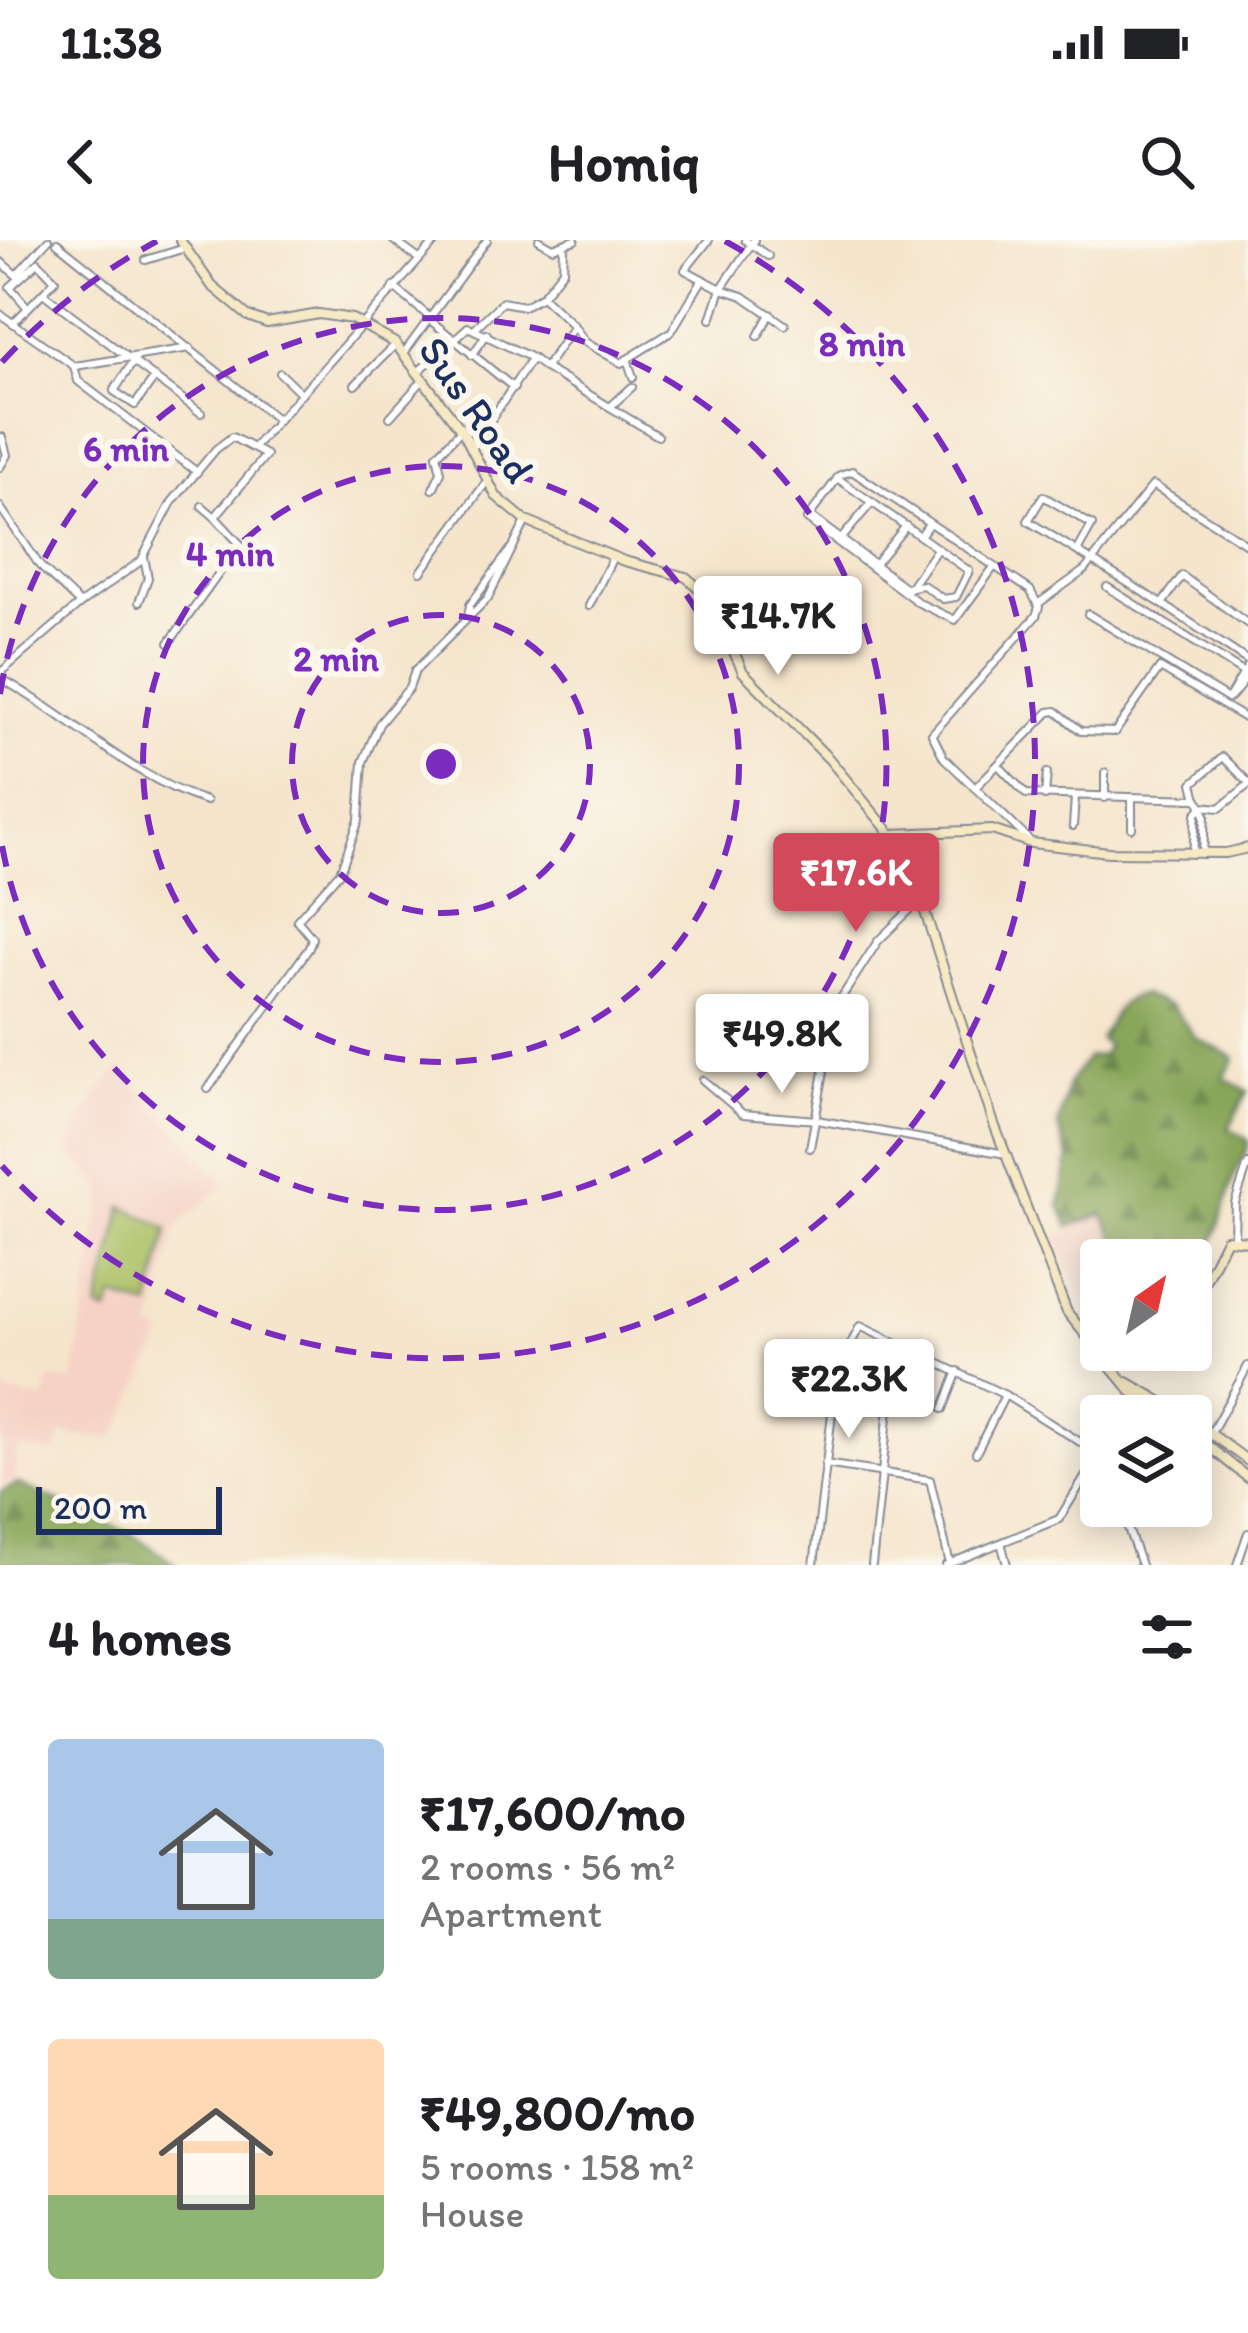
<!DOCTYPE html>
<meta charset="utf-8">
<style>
:root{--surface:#fff;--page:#f6f6f6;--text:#202124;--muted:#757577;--accent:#d1495b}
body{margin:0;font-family:Itim,sans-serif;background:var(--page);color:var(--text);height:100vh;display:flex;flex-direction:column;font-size:45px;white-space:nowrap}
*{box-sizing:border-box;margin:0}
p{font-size:39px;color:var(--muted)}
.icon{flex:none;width:66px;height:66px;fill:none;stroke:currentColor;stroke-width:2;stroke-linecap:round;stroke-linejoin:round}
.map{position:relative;height:1325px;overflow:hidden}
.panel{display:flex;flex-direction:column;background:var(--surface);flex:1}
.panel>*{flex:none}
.needle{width:78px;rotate:34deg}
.controls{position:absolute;left:1080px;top:999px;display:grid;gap:24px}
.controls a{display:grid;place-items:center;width:132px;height:132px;border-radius:12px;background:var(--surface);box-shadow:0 6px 30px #0003;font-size:60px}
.scale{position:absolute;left:36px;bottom:30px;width:186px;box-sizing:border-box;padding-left:12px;border:6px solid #1b2f5e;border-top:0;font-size:33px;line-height:42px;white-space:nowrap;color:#1b2f5e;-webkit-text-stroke:9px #fbf7ec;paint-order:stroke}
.price{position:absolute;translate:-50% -102px;padding:0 27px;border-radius:12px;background:#fff;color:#222;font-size:39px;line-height:78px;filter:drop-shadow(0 3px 6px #0008)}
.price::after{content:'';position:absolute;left:50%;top:72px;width:36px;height:27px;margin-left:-18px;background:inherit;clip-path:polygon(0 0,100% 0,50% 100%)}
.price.on{background:var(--accent);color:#fff}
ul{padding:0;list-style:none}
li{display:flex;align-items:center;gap:36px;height:300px;padding:0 48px}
li span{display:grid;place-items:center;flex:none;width:336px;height:240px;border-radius:12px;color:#555}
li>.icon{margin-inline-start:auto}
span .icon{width:144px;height:144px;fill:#fffc;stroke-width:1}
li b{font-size:51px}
h2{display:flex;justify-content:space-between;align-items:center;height:144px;padding:0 48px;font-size:51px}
.status{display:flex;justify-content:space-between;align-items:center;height:84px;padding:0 60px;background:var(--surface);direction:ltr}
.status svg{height:33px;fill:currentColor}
header{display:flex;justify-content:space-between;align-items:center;height:156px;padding:0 48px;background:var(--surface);font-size:54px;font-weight:700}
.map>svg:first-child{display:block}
</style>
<div class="status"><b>11:38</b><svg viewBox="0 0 49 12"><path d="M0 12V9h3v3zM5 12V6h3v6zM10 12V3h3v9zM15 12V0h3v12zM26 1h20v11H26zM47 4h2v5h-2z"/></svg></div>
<header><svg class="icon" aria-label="back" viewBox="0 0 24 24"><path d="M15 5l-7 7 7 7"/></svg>Homiq<svg class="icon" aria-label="search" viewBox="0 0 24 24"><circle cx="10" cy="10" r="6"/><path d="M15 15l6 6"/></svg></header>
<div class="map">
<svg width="1248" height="1325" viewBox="0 0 1248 1325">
<defs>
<pattern id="forest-firs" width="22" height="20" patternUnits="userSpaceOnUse" patternTransform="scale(3)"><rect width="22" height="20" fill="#88a659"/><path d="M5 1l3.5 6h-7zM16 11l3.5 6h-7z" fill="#6e884d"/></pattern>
</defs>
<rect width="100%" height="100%" fill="#fbf7ec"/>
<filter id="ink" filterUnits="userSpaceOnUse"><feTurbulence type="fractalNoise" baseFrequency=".00833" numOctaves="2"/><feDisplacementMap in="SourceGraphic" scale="24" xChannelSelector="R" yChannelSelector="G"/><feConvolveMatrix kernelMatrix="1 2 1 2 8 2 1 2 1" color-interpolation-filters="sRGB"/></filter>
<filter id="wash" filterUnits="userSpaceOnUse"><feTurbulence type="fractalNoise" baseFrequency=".004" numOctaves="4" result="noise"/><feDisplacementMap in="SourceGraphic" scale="48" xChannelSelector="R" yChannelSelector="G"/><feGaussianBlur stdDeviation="2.7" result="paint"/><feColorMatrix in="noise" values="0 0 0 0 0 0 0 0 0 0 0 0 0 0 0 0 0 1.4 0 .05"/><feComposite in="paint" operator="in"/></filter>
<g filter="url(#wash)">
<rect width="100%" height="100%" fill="#f5e5cc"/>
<g fill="#f6d1c5">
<path d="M120 827 226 945 177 986 151 1090 164 1093 115 1198 61 1194 56 1214 18 1208 15 1243 0 1241V1152L45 1159 49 1139 74 1141 103 949 67 909 94 858Z"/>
<path d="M1104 975 1125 1020H1101V1088L1094 1093 1054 997Z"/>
</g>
<path fill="#abbf63" stroke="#637760" stroke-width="3" d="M123 966 168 989 150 1067 113 1057 108 1073 98 1069Z"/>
<g fill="url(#forest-firs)" stroke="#526a5c" stroke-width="3">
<path d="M1141 755 1172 766 1196 798 1235 818 1224 838 1248 851 1229 888 1248 900C1248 918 1235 928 1231 945 1220 985 1209 1018 1191 1057V1020H1126L1103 974 1069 987 1060 965 1069 918 1058 887 1068 844 1088 817 1101 816 1107 806 1100 800C1110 781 1118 758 1141 755Z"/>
<path d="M19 1244 134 1295 176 1325H0V1252Z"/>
</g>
</g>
<g filter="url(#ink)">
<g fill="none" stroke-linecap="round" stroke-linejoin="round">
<g stroke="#888a95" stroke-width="10">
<g id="street">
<path d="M393 0 419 19"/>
<path d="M539 0 553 8 575 0"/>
<path d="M709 0 685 30 721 49 711 79"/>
<path d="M745 0 768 16"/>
<path d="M754 0 721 49 743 56 785 85"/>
<path d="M57 3 278 180"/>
<path d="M146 20 185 8"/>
<path d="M0 21 16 35 48 0"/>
<path d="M394 47 427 75"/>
<path d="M43 53 201 173"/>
<path d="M0 74 74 126 78 141 197 232"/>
<path d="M430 80 514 148"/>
<path d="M13 83 28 68 10 47 38 22 55 40 28 68"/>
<path d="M574 86 585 102 621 123 671 92 701 42"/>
<path d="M476 87 502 62 524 66 542 56"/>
<path d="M758 96 770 74"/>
<path d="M404 113 487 0"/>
<path d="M472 115 487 94"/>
<path d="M135 119 114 151 135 165 155 137"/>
<path d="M627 119 633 137"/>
<path d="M75 126 190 108"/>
<path d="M545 128 658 196"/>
<path d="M419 131 468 87 532 118"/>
<path d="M280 133 301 153"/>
<path d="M355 145 396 104"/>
<path d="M610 167 632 147"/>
<path d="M390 177 423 140"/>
<path d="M255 206 437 0"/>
<path d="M471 210 532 118 545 128 574 86 542 56 563 30 564 8"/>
<path d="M0 227 7 215 2 197"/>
<path d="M837 238 920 296 928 285"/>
<path d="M433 249 441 232 437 215 461 190"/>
<path d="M0 267 40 326 80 364"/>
<path d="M810 276 906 348 923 345 943 359 956 357 969 331 920 296"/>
<path d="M842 298 872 262"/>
<path d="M1078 310 1092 285 1043 256 1028 281 1162 364"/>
<path d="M875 324 906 286"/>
<path d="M994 327 955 380 919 363 807 279 840 235 852 231 1030 350 1039 367 1036 376 932 494 944 518 1029 600"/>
<path d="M421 332 487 241"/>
<path d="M1107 347 1244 433"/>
<path d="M909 349 937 309"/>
<path d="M139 362 148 338 144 317"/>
<path d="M1039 363 1085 330 1153 245 1248 305"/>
<path d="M589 366 613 317"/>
<path d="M1088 374 1228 459"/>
<path d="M468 377 470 365 511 309"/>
<path d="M1248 384 1182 336 1162 364 1248 421"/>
<path d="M169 403 240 304 215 277"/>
<path d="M0 433 80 364 141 321 172 262 216 209 232 197 266 215 215 277 202 266"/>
<path d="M0 438C70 476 131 538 206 561"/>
<path d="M1231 457 1248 436"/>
<path d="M1228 459 1248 426"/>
<path d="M998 525 1026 554 1198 559 1205 575 1203 614"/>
<path d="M975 548 1049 472 1056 471 1081 491 1115 492 1160 428 1248 480"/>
<path d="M1045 556 1047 533"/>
<path d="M1105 558V533"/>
<path d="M1197 559 1193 543 1223 517 1248 542"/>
<path d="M1201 566 1220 568 1248 545"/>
<path d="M1073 586 1075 557"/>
<path d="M1132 588V559"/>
<path d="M1193 614 1196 574 1202 567"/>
<path d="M703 840 743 874 817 880 1006 914"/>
<path d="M208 849 309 708 312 698 297 680 340 632 359 580 363 522 379 484 409 448 415 431 488 358 526 281"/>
<path d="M810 908 836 766 878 701 921 659"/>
<path d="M1234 996 1235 963 1248 924"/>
<path d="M943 1169 958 1131"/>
<path d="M1125 1176 1139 1156"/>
<path d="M1206 1202 1248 1126"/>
<path d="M976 1213 1005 1155"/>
<path d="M825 1224 930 1240 950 1324"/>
<path d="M1120 1266 1141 1325"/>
<path d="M1002 1306 1007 1325"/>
<path d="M814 1325 837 1131 860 1086 1005 1155 1101 1215"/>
<path d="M872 1325 890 1159 909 1107"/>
<path d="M946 1325 1059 1279 1099 1215"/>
<path d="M1237 1325 1248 1293"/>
</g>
</g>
<g stroke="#888a95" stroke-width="12">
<g id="secondary">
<path d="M180 0 212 46 248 76 267 83 319 74 352 79 395 103 463 192 496 256 526 281 624 321 686 337 709 357 743 432 829 519 891 594 924 669 994 884 1067 1072 1131 1151 1168 1176"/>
<path d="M891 594 992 590 1031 603 1109 612 1226 613 1248 608"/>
<path d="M1191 1069 1226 999 1248 1001"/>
<path d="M1112 1129 1138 1110"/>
<path d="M1127 1142 1187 1176"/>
<path d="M1191 1179 1248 1221"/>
<path d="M1191 1192 1248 1238"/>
</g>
</g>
<use href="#street" stroke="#fff" stroke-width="6"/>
<use href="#secondary" stroke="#f6e9c3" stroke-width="8"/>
</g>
</g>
<g fill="none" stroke="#7b2cbf" stroke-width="6" stroke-dasharray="21 15">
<circle cx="441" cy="524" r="149"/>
<circle cx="441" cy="524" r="298"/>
<path d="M0 454A446 446 0 1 1 0 594"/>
<path d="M2 122A595 595 0 0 1 157 1M725 1A595 595 0 1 1 2 926"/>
</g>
<g text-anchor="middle" stroke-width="12" stroke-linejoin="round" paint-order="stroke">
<g font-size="42" fill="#1b2f5e" stroke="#fbf7ec">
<text transform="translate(477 169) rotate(55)" y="15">Sus Road</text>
</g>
</g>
<circle cx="441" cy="524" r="18" fill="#7b2cbf" stroke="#fbf7ec" stroke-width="6"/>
<g font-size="36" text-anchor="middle" font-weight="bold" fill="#7b2cbf" stroke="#fbf7ec" stroke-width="12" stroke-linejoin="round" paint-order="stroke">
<text x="862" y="116">8 min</text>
<text x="126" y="221">6 min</text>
<text x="230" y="326">4 min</text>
<text x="336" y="431">2 min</text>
</g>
</svg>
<div class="controls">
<a><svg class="needle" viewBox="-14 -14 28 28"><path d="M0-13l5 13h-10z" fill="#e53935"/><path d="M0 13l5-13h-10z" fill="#757577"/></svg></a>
<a><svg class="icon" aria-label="layers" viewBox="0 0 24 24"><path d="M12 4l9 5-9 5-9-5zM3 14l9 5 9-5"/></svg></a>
</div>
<div class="scale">200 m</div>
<b class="price" style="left:778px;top:438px">₹14.7K</b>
<b class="price on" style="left:856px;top:695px">₹17.6K</b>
<b class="price" style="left:782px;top:856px">₹49.8K</b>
<b class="price" style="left:849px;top:1201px">₹22.3K</b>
</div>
<section class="panel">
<h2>4 homes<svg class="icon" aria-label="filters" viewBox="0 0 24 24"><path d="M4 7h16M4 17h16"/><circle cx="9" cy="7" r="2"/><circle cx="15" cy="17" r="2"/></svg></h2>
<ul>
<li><span style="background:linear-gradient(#a9c7e8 75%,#7fa58c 0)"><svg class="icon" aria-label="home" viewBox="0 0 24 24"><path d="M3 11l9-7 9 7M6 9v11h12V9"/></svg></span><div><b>₹17,600/mo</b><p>2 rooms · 56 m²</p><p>Apartment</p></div></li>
<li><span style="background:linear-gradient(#ffd9b3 65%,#8fb573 0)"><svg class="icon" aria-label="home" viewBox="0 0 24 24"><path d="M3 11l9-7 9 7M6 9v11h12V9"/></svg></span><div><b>₹49,800/mo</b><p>5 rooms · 158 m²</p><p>House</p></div></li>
</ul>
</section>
